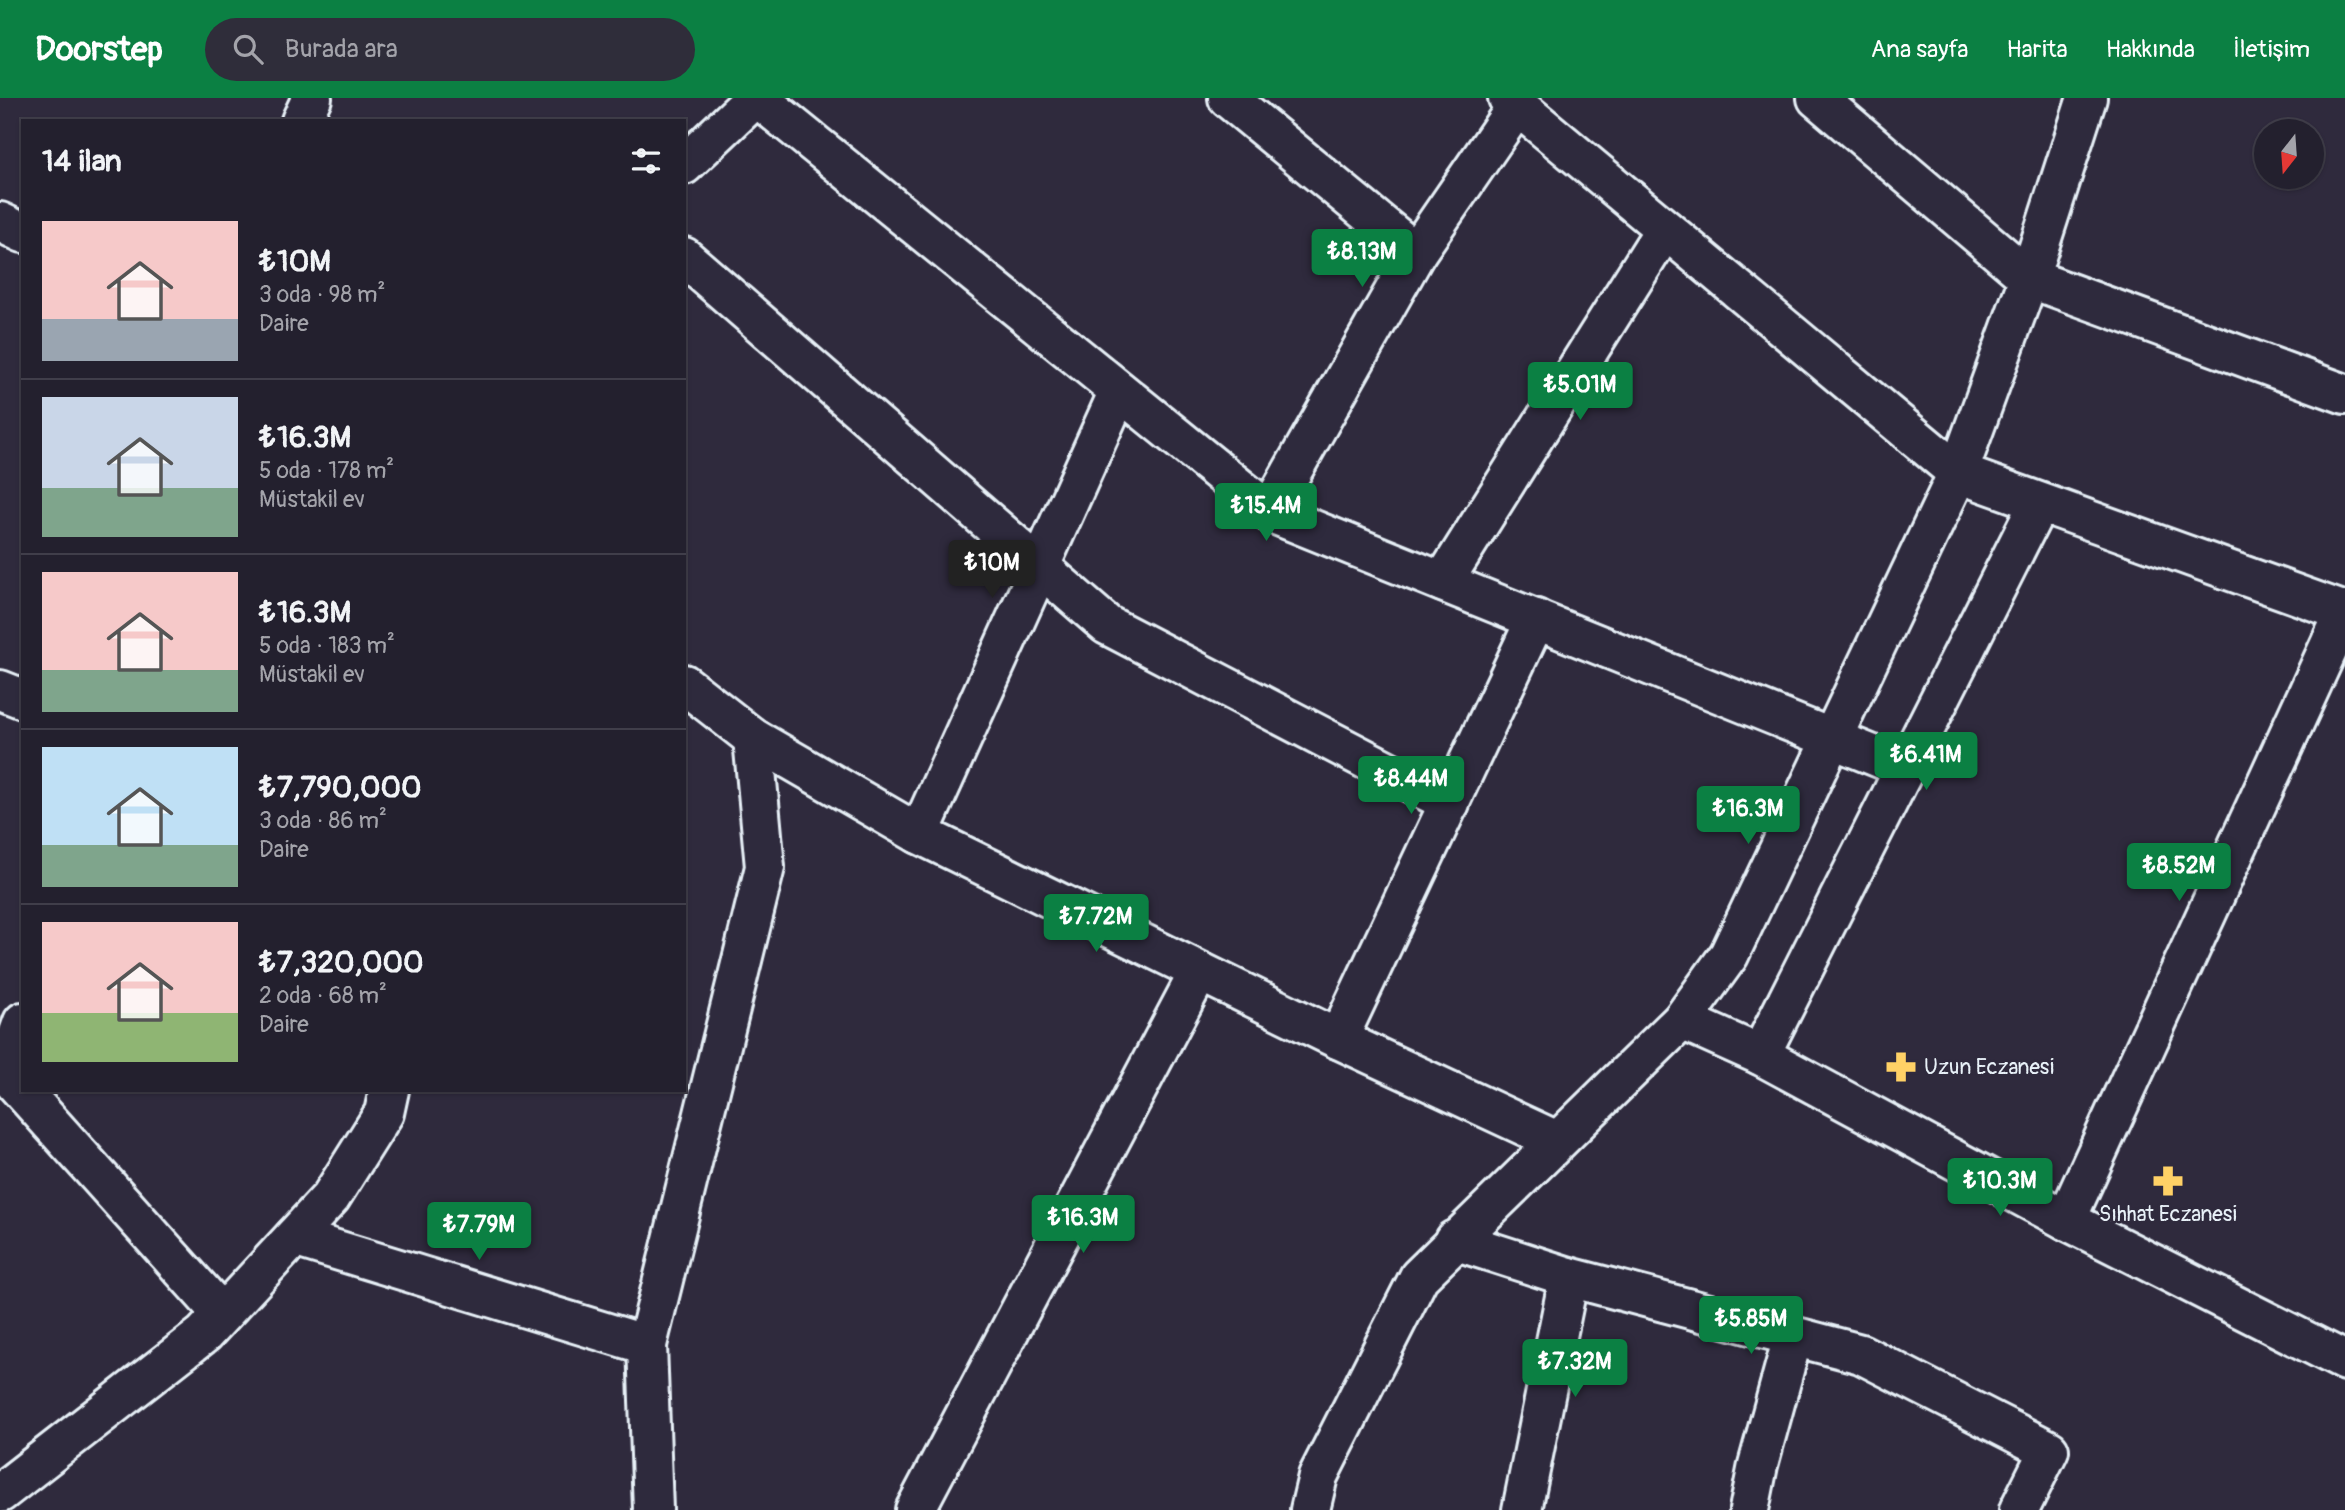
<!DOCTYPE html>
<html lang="tr">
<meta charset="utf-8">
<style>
:root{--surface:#23202e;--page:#2f2d3a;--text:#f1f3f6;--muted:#a3a3aa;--line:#403e4a;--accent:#0b8043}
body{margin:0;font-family:Pangolin,sans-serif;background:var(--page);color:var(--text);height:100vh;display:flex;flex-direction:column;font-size:26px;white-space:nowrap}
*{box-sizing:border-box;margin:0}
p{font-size:23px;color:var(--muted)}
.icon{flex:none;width:38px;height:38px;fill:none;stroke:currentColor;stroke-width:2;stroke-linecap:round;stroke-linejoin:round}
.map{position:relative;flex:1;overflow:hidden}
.side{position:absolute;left:21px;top:21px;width:665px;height:973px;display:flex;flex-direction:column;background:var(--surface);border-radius:0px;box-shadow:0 2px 5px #0004,0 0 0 2px var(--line)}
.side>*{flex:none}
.needle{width:46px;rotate:197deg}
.tools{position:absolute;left:2254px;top:21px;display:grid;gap:14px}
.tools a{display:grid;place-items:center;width:70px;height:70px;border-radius:50%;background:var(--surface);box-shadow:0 2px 5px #0004,0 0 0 2px var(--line);font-size:35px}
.price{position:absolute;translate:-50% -60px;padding:0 16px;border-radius:7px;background:var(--accent);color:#fff;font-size:23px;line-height:46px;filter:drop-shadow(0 2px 4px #0008)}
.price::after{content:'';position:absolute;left:50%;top:42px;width:21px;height:16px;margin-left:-10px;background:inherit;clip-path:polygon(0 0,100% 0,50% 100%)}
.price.on{background:#222;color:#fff}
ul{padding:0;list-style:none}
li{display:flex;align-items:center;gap:21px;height:175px;padding:0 21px}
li+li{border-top:2px solid var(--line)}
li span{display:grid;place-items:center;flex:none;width:196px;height:140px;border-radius:0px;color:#555}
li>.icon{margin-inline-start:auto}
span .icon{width:84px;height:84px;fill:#fffc;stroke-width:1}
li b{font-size:30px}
h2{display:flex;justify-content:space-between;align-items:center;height:84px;padding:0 21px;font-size:30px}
header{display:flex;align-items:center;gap:42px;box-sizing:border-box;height:98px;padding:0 35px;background:var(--accent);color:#fff}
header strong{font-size:33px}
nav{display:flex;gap:38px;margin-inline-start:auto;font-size:24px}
.search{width:490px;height:63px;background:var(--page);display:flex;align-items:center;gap:18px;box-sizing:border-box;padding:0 24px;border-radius:38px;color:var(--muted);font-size:26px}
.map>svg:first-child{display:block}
</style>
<header>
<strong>Doorstep</strong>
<div class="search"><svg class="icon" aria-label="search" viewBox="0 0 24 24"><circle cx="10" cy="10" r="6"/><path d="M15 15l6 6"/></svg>Burada ara</div>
<nav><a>Ana sayfa</a><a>Harita</a><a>Hakkında</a><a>İletişim</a></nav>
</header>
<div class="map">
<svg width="2345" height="1412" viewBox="0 0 2345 1412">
<rect width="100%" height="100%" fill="#2f2a3d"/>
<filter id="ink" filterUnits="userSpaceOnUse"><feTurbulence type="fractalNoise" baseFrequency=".0143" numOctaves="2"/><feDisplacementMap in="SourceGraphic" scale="14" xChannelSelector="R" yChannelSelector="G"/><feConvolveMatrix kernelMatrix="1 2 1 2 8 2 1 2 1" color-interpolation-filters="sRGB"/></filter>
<g filter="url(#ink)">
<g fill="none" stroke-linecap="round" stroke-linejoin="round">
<g stroke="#e8f1f8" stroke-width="44">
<g id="street">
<path d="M758 0 1269 414 1905 670"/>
<path d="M1228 0 1416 155"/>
<path d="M1508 0 1958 375 2345 514"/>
<path d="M1817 0 2029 180 2345 296"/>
<path d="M301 23 312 0"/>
<path d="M684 67 755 0"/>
<path d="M0 124 23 135"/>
<path d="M684 159 1107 527 1450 705"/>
<path d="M1269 414 1416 155 1517 8"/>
<path d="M1443 484 1665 131"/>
<path d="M684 586 753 640 919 736 1338 941 1557 1043"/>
<path d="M0 592 23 601"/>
<path d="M919 736 1119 293"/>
<path d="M1682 922 1760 957 2066 1122 2345 1263"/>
<path d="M23 924 5 974 222 1216"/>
<path d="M1338 941 1536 521"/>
<path d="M1760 957 2039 405"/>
<path d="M2066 1122 2345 514"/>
<path d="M294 1139 647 1247"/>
<path d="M1454 1142 1569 1179 1861 1256 2049 1352 2019 1412"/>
<path d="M0 1395 204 1236 331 1099 384 1015 389 992"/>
<path d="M653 1412 647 1247 765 769 753 640"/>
<path d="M915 1412 1199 874"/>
<path d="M1310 1412 1318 1378 1419 1179 1682 922 1729 857 1958 375 2029 180 2087 0"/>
<path d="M1522 1412 1569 1179"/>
<path d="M1749 1412 1758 1367 1793 1239"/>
</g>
</g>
<use href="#street" stroke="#2f2a3d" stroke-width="38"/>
</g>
</g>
<defs>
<g id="pharmacy-bare" transform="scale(2.415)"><path d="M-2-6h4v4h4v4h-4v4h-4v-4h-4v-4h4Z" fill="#ffd166" stroke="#2f2a3d" stroke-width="2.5" paint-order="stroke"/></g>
</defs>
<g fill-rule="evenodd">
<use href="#pharmacy-bare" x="1901" y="969"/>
<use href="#pharmacy-bare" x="2168" y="1083"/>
</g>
<g text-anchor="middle" stroke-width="5" stroke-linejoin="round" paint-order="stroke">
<g font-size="21" fill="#e8f1f8" stroke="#2f2a3d" text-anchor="start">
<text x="1924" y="976">Uzun Eczanesi</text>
<text x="2168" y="1123" text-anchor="middle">Sıhhat Eczanesi</text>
</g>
</g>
</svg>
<div class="tools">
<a><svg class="needle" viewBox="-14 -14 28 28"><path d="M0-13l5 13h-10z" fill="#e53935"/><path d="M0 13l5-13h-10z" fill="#a3a3aa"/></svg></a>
</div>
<b class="price" style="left:1362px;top:191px">₺8.13M</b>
<b class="price" style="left:1580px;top:324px">₺5.01M</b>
<b class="price" style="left:1266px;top:445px">₺15.4M</b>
<b class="price on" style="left:992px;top:502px">₺10M</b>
<b class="price" style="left:1926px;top:694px">₺6.41M</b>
<b class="price" style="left:1411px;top:718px">₺8.44M</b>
<b class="price" style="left:1748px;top:748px">₺16.3M</b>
<b class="price" style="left:2179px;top:805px">₺8.52M</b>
<b class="price" style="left:1096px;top:856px">₺7.72M</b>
<b class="price" style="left:2000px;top:1120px">₺10.3M</b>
<b class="price" style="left:1083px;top:1157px">₺16.3M</b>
<b class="price" style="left:479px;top:1164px">₺7.79M</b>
<b class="price" style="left:1751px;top:1258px">₺5.85M</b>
<b class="price" style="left:1575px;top:1301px">₺7.32M</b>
<section class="side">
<h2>14 ilan<svg class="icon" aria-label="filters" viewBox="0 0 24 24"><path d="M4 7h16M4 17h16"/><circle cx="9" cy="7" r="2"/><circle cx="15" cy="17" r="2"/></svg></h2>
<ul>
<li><span style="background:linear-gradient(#f6c9c9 70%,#9aa5b1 0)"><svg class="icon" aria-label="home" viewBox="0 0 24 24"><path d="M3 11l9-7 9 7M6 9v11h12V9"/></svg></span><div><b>₺10M</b><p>3 oda · 98 m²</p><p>Daire</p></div></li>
<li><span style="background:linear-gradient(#c9d6e8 65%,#7fa58c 0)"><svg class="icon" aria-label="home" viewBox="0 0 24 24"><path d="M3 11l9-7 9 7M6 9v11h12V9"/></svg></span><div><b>₺16.3M</b><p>5 oda · 178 m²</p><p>Müstakil ev</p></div></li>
<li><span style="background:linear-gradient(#f6c9c9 70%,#7fa58c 0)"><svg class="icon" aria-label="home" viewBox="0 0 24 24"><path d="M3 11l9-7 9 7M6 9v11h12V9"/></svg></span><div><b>₺16.3M</b><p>5 oda · 183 m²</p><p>Müstakil ev</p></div></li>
<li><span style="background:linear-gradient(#bfe0f5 70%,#7fa58c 0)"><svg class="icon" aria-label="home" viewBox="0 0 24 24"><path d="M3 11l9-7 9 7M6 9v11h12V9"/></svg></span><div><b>₺7,790,000</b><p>3 oda · 86 m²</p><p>Daire</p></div></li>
<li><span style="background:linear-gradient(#f6c9c9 65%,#8fb573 0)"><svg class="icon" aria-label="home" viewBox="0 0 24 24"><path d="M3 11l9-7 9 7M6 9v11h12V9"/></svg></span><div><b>₺7,320,000</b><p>2 oda · 68 m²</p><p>Daire</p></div></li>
</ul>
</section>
</div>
